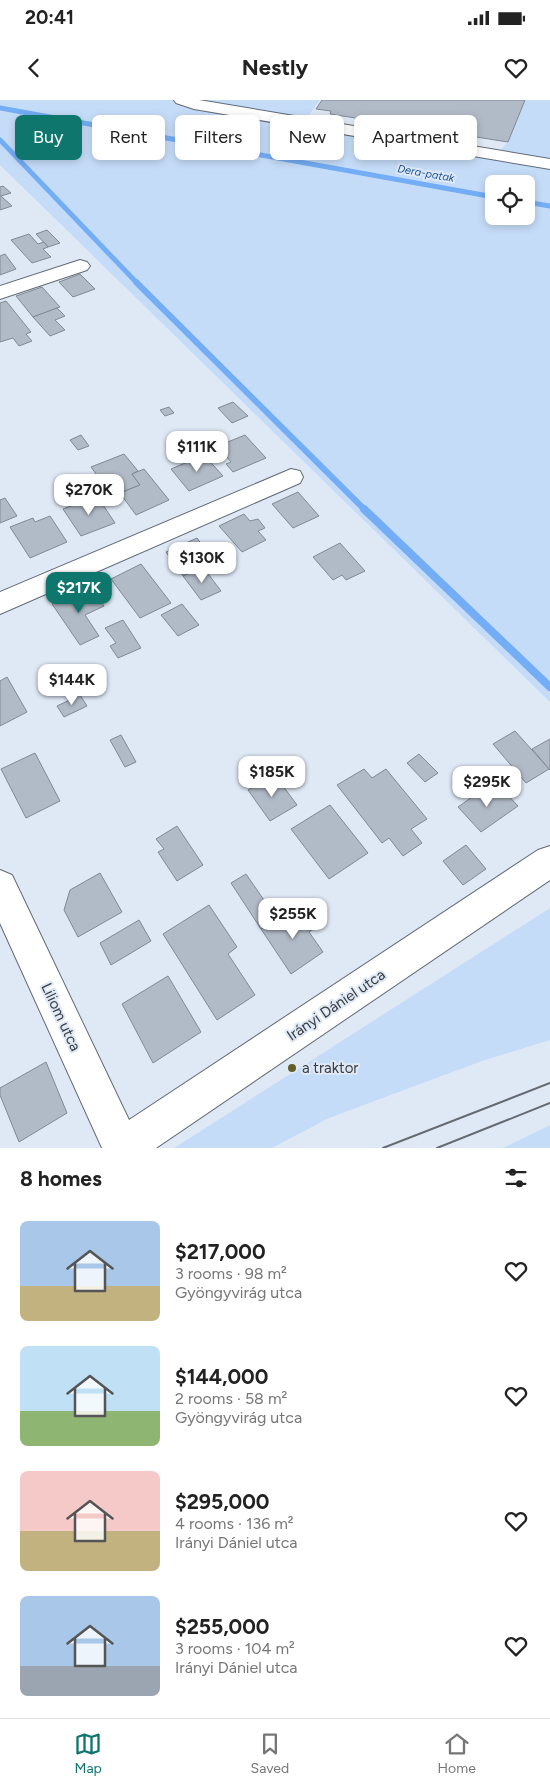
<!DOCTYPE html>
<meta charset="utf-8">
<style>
:root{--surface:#fff;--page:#f2f2f2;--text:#222;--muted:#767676;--line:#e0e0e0;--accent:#0f766e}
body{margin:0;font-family:Figtree,sans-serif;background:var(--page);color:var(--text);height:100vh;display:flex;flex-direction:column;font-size:19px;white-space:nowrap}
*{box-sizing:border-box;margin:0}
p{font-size:16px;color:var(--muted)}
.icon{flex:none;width:28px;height:28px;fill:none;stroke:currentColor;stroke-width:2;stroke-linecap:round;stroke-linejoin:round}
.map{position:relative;height:1048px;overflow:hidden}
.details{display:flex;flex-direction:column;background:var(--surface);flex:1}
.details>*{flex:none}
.top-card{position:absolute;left:15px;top:15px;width:520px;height:45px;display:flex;gap:10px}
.tools{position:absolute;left:485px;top:75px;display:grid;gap:10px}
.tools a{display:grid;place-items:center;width:50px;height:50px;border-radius:8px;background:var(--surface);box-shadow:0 2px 8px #0003;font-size:25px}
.price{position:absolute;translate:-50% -42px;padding:0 11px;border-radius:10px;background:#fff;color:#222;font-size:16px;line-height:32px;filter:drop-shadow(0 1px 2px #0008)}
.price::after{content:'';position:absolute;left:50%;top:30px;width:15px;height:11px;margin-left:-8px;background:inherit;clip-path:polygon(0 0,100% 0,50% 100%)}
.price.active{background:var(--accent);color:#fff}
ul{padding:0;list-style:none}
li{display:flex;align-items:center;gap:15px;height:125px;padding:0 20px}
li span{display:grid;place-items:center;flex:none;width:140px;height:100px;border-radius:8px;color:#555}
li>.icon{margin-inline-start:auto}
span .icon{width:60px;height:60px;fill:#fffc;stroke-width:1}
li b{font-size:21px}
h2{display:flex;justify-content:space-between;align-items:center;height:60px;padding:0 20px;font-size:21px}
.pill{padding:0 18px;border-radius:8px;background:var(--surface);box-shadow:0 2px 8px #0003;font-size:18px;line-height:45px}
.pill.active{background:var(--accent);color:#fff}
.status{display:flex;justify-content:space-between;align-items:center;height:35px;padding:0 25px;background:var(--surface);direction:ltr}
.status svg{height:14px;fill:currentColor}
header{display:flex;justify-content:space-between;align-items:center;height:65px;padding:0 20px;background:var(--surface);font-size:22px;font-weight:700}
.tabs{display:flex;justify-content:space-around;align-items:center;height:70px;border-top:1px solid var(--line);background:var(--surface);font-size:14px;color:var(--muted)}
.tabs a{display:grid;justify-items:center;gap:2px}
.tabs .active{color:var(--accent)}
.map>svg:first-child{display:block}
</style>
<div class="status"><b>20:41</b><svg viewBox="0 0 49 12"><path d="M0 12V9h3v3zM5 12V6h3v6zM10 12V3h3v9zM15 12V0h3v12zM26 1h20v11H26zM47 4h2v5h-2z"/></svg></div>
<header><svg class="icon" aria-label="back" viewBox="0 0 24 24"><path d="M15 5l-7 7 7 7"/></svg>Nestly<svg class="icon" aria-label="heart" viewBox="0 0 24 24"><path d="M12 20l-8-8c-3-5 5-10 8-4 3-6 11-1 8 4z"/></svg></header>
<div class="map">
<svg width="550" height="1048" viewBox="0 0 550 1048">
<rect width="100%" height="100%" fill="#dfe9f6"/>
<g fill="#c5dcf8" fill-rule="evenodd">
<path d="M0 0H174L182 6 550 67V602L0 65ZM494 84H526V116H494Z"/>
<path d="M195 0H320L306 19Z"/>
<path d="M525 0H550V63L498 53 508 42Z"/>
<path d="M550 808V940L482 961 329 1018 272 1048H174Z"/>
<path d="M550 1025V1048H503Z"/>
</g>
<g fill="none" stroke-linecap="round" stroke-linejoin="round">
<g stroke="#73adf5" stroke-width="5">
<path d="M0 8 494 97"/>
<path d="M0 40 137 183"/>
<path d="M526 102 550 106"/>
</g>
<path stroke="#73adf5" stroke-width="6" d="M136 182 365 410"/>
<path stroke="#73adf5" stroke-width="8" d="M364 409 550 587"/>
</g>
<g fill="#b1bbc7" stroke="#808995">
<path d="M322 0H525L508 42 330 14 331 11 316 9Z"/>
<path d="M3 86 11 93 1 96 12 106 0 110V87Z"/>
<path d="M47 130 60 143 48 147 36 134Z"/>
<path d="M29 134 38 144 44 142 48 147 43 149 51 157 32 163 11 140Z"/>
<path d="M5 154 16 169 0 175V156Z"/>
<path d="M80 174 95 189 73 197 59 182Z"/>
<path d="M42 187 60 207 33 217 16 196Z"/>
<path d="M6 201 31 232 26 234 32 241 19 246 13 238 0 242V203Z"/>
<path d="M57 208 65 216 55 220 65 230 50 236 33 217Z"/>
<path d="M233 302 248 316 232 323 218 308Z"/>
<path d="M169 307 174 313 165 316 160 310Z"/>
<path d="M81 335 89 346 78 350 70 340Z"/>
<path d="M245 335 266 358 233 372 226 364 231 362 218 346Z"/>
<path d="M124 354 138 371 132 374 140 385 112 396 91 367Z"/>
<path d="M204 355 223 376 189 391 171 369Z"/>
<path d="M144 369 169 400 136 415 120 393 140 385 132 374Z"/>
<path d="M298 392 319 416 293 428 272 404Z"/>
<path d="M97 396 115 423 81 436 63 409Z"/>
<path d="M5 398 17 416 0 423V400Z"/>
<path d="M244 414 250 421 258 419 265 428 258 431 266 440 242 452 219 426Z"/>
<path d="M50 416 67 442 30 458 10 427 33 418 35 422Z"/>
<path d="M197 438 214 462 183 476 166 452Z"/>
<path d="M340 443 365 471 346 480 342 475 333 480 313 457Z"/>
<path d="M141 464 171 503 140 518 111 479Z"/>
<path d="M203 467 221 491 201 500 183 476Z"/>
<path d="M90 486 104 506 85 515 99 536 80 545 52 504Z"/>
<path d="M182 504 199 525 178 536 161 515Z"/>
<path d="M123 520 141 548 118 558 110 546 116 543 105 528Z"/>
<path d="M7 577 27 612 0 626V581Z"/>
<path d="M80 595 87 606 64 617 57 606Z"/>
<path d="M515 631 549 669 526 683 493 644Z"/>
<path d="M121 635 136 662 125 667 110 640Z"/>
<path d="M550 639V670L532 649Z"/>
<path d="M35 653 60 701 26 718 1 669Z"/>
<path d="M419 654 438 673 425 682 407 663Z"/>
<path d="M364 669 372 678 386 669 427 719 411 729 422 743 403 756 389 738 382 743 337 685Z"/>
<path d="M275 675 297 705 270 721 248 690Z"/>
<path d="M489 685 497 695 503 690 518 706 481 732 458 707Z"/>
<path d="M330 705 368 753 329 779 291 729Z"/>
<path d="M177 726 203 765 177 781 158 752 164 749 156 739Z"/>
<path d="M466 745 486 769 463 785 443 761Z"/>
<path d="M100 773 122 812 78 837 64 810 70 790Z"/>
<path d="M246 774 277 819 261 829 231 783Z"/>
<path d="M209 805 237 847 228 854 255 895 217 920 163 834Z"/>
<path d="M293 809 300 819 306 815 315 828 309 832 323 852 291 874 261 829Z"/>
<path d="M139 820 151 841 111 865 100 843Z"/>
<path d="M168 876 201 932 153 963 122 904Z"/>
<path d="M46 962 67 1013 19 1042 0 995V988Z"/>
</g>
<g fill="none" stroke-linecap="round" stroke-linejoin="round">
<g stroke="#626a75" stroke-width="2">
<g id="minor">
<path d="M174 0H199L550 59V69L194 9 176 3Z"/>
<path d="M80 160 87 162 90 166 87 170 0 199V186Z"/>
<path d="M291 369 300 371 303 377 300 383 0 514V492Z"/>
<path d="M550 746V780L156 1048H102L0 823V770L12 775 129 1020 538 750Z"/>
</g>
</g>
<use href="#minor" fill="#fff" fill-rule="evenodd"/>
<g stroke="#656a71" stroke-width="2">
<path d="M383 1048 550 983"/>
<path d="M437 1048 550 1003"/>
</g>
</g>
<circle fill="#635f2b" stroke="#dfe9f6" stroke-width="2" cx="292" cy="968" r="5"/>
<g text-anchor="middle" stroke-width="4" stroke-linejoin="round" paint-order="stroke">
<g font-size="11" font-style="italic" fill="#1a5394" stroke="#dfe9f6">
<text transform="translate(426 73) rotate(10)" y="4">Dera-patak</text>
</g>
<g font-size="15" fill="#393d42" stroke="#dfe9f6">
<text transform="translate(336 905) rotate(-34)" y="5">Irányi Dániel utca</text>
<text transform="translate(61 917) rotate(65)" y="5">Liliom utca</text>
</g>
<g font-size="15" fill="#393d42" stroke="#dfe9f6" text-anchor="start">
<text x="302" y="973">a traktor</text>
</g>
</g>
</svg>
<div class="tools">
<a><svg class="icon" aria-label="locate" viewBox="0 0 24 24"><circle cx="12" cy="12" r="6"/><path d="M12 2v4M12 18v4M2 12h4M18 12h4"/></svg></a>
</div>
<b class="price" style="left:197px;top:373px">$111K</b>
<b class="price" style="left:89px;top:416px">$270K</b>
<b class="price" style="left:202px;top:484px">$130K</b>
<b class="price active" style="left:79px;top:514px">$217K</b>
<b class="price" style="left:72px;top:606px">$144K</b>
<b class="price" style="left:272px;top:698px">$185K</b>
<b class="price" style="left:487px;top:708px">$295K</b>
<b class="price" style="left:293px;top:840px">$255K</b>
<div class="top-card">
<a class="pill active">Buy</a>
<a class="pill">Rent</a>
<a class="pill">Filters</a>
<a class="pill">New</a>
<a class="pill">Apartment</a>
</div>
</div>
<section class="details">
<h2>8 homes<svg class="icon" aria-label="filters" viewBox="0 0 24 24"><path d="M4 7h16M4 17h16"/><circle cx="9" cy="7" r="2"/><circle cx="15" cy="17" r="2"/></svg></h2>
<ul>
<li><span style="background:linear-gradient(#a9c7e8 65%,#c2b280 0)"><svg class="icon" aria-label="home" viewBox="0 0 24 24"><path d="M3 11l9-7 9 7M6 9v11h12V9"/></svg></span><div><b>$217,000</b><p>3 rooms · 98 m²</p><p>Gyöngyvirág utca</p></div><svg class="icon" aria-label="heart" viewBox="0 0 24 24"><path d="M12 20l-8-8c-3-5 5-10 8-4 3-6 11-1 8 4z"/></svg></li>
<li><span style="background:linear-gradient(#bfe0f5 65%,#8fb573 0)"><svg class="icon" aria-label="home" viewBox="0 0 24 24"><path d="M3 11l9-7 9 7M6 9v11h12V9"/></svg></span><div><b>$144,000</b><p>2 rooms · 58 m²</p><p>Gyöngyvirág utca</p></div><svg class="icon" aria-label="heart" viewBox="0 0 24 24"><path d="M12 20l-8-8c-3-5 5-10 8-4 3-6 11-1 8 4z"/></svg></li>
<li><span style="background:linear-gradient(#f6c9c9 60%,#c2b280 0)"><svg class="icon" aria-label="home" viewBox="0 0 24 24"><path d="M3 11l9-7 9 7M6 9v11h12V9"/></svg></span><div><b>$295,000</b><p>4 rooms · 136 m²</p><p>Irányi Dániel utca</p></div><svg class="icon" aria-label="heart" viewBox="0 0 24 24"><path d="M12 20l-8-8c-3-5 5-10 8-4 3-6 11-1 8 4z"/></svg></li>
<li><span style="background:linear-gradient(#a9c7e8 70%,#9aa5b1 0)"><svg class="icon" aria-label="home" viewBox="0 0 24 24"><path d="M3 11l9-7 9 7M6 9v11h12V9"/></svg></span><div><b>$255,000</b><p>3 rooms · 104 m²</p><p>Irányi Dániel utca</p></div><svg class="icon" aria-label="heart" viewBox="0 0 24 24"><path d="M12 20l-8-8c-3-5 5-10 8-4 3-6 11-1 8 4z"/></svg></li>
</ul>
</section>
<nav class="tabs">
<a class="active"><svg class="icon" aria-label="map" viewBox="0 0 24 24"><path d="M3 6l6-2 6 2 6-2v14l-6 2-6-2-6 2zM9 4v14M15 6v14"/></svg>Map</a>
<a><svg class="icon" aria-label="saved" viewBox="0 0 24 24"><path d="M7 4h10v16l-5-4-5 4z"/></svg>Saved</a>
<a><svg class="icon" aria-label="home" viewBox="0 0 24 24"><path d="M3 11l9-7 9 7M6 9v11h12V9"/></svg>Home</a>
</nav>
